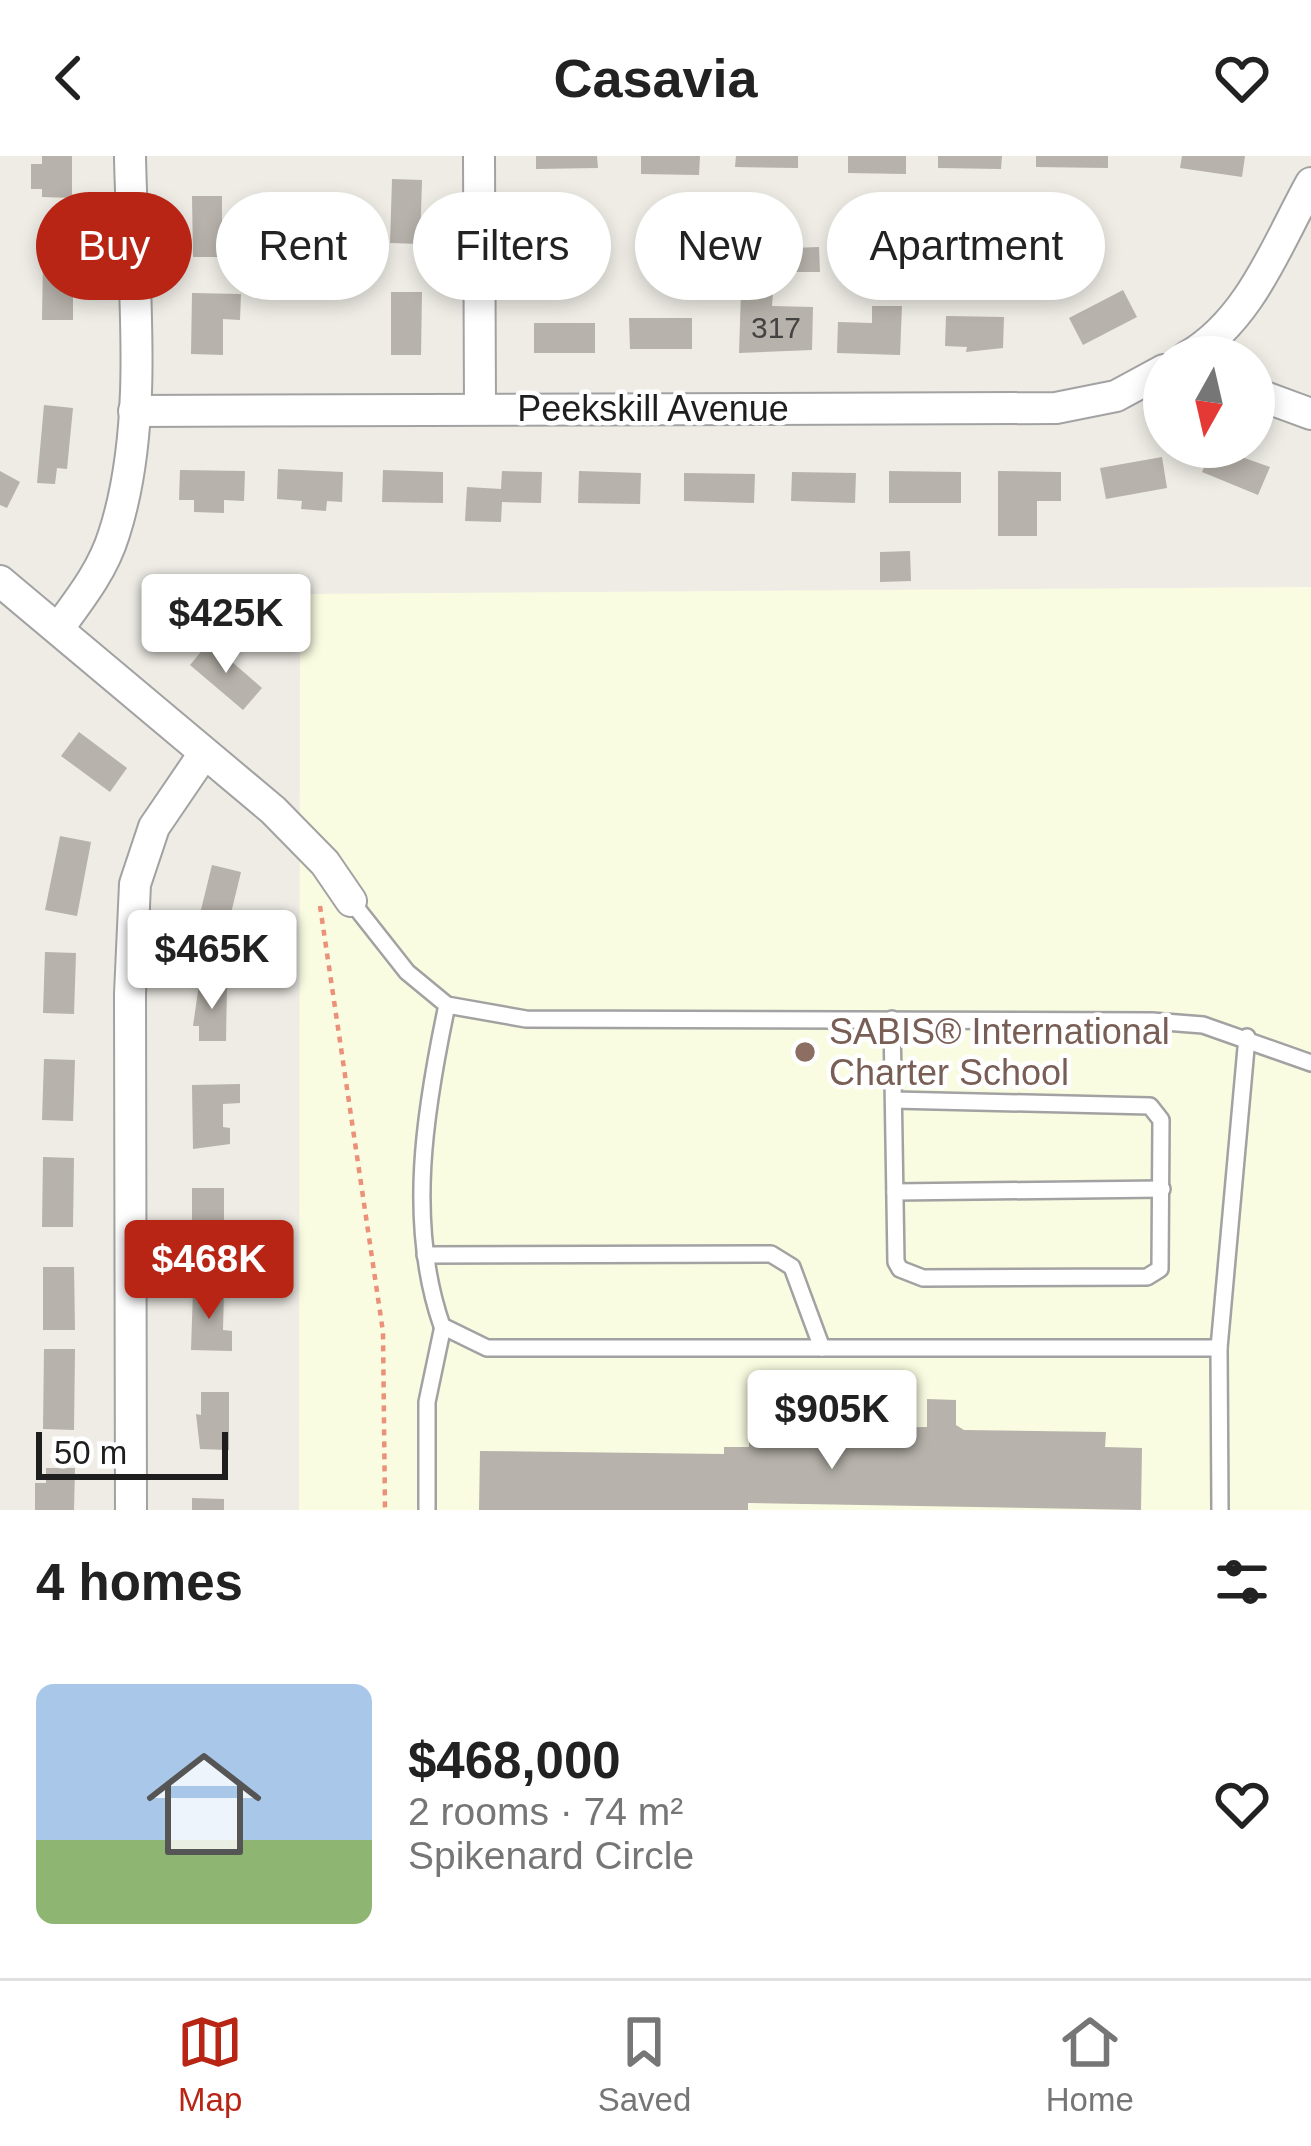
<!DOCTYPE html>
<meta charset="utf-8">
<style>
:root{--surface:#fff;--page:#f6f6f6;--text:#222;--muted:#767676;--line:#e0e0e0;--accent:#b82515}
body{margin:0;font-family:Arial,sans-serif;background:var(--page);color:var(--text);height:100vh;display:flex;flex-direction:column;font-size:45px;white-space:nowrap}
*{box-sizing:border-box;margin:0}
p{font-size:39px;color:var(--muted)}
.icon{flex:none;width:66px;height:66px;fill:none;stroke:currentColor;stroke-width:2;stroke-linecap:round;stroke-linejoin:round}
.map{position:relative;height:1354px;overflow:hidden}
.details{display:flex;flex-direction:column;background:var(--surface);flex:1}
.details>*{flex:none}
.banner{position:absolute;left:36px;top:36px;width:1239px;height:108px;display:flex;gap:24px}
.needle{width:78px;rotate:188deg}
.buttons{position:absolute;left:1143px;top:180px;display:grid;gap:24px}
.buttons a{display:grid;place-items:center;width:132px;height:132px;border-radius:50%;background:var(--surface);box-shadow:0 6px 18px #0003;font-size:60px}
.scale{position:absolute;left:36px;bottom:30px;width:192px;box-sizing:border-box;padding-left:12px;border:6px solid #1e1e1e;border-top:0;font-size:33px;line-height:42px;white-space:nowrap;color:#1e1e1e;-webkit-text-stroke:9px #fff;paint-order:stroke}
.price{position:absolute;translate:-50% -102px;padding:0 27px;border-radius:12px;background:#fff;color:#222;font-size:39px;line-height:78px;filter:drop-shadow(0 3px 6px #0008)}
.price::after{content:'';position:absolute;left:50%;top:72px;width:36px;height:27px;margin-left:-18px;background:inherit;clip-path:polygon(0 0,100% 0,50% 100%)}
.price.selected{background:var(--accent);color:#fff}
ul{padding:0;list-style:none}
li{display:flex;align-items:center;gap:36px;height:300px;padding:0 36px}
li+li{border-top:3px solid var(--line)}
li span{display:grid;place-items:center;flex:none;width:336px;height:240px;border-radius:18px;color:#555}
li>.icon{margin-inline-start:auto}
span .icon{width:144px;height:144px;fill:#fffc;stroke-width:1}
li b{font-size:51px}
h2{display:flex;justify-content:space-between;align-items:center;height:144px;padding:0 36px;font-size:51px}
.tag{padding:0 42px;border-radius:54px;background:var(--surface);box-shadow:0 6px 18px #0003;font-size:42px;line-height:108px}
.tag.selected{background:var(--accent);color:#fff}
header{display:flex;justify-content:space-between;align-items:center;height:156px;padding:0 36px;background:var(--surface);font-size:54px;font-weight:700}
.tabs{display:flex;justify-content:space-around;align-items:center;height:168px;border-top:3px solid var(--line);background:var(--surface);font-size:33px;color:var(--muted)}
.tabs a{display:grid;justify-items:center;gap:6px}
.tabs .selected{color:var(--accent)}
.map>svg:first-child{display:block}
</style>
<header><svg class="icon" aria-label="back" viewBox="0 0 24 24"><path d="M15 5l-7 7 7 7"/></svg>Casavia<svg class="icon" aria-label="heart" viewBox="0 0 24 24"><path d="M12 20l-8-8c-3-5 5-10 8-4 3-6 11-1 8 4z"/></svg></header>
<div class="map">
<svg width="1311" height="1354" viewBox="0 0 1311 1354">
<rect width="100%" height="100%" fill="#eeece5"/>
<path fill="#f9fce1" d="M1311 431V1354H299L300 438Z"/>
<g fill="#b7b2ab">
<path d="M42 0H72V42L42 41V33H31V8H42Z"/>
<path d="M536 0H597L598 12 536 13Z"/>
<path d="M641 0H700L699 19 641 18Z"/>
<path d="M736 0H798V12L735 11Z"/>
<path d="M848 0H906V18L848 17Z"/>
<path d="M938 0H1002L1001 13 938 12Z"/>
<path d="M1036 0H1108V12L1036 11Z"/>
<path d="M1182 0H1245L1242 21 1180 12Z"/>
<path d="M392 23 422 24 420 88 390 87Z"/>
<path d="M192 40H222V101H193Z"/>
<path d="M819 91 820 116H793V92Z"/>
<path d="M43 103H73V164H42Z"/>
<path d="M1123 134 1137 161 1083 189 1069 162Z"/>
<path d="M741 135 773 136 772 150 813 151 812 194 739 197Z"/>
<path d="M391 136H422L421 199H391Z"/>
<path d="M192 137 241 138 240 164 223 163V199L191 198Z"/>
<path d="M872 150H902L900 199 837 197 838 166 872 167Z"/>
<path d="M946 160 1004 161 1003 192 966 196 967 191 945 190Z"/>
<path d="M629 162H692V193H630Z"/>
<rect x="534" y="167" width="61" height="30"/>
<path d="M44 249 73 252 67 313 57 312 55 328 37 327Z"/>
<path d="M1213 291 1270 311 1258 339 1202 316Z"/>
<path d="M1162 301 1167 332 1106 343 1100 312Z"/>
<path d="M278 313 343 316 342 346 327 345 326 355 301 353 302 345 277 343Z"/>
<path d="M180 314 245 315 244 345 224 344V357L194 356V344H179Z"/>
<path d="M383 314 443 316V347L382 346Z"/>
<path d="M0 315 20 326 7 352 0 349Z"/>
<path d="M502 315 542 316 541 347 502 346 501 366 465 365 467 331 501 333Z"/>
<path d="M579 315 641 317 640 348 578 347Z"/>
<path d="M889 315 961 316V347H889Z"/>
<path d="M998 315 1061 316V345H1037V380H998Z"/>
<path d="M792 316 856 317 855 347 791 345Z"/>
<path d="M684 317 755 318 754 347 684 345Z"/>
<path d="M910 395 911 425 880 426V396Z"/>
<path d="M209 486 262 532 243 554 190 509Z"/>
<path d="M79 576 127 612 110 636 61 600Z"/>
<path d="M60 680 91 686 77 760 45 754Z"/>
<path d="M212 709 241 716 226 778 197 770Z"/>
<path d="M45 796 76 797 74 858 43 857Z"/>
<path d="M199 828H227L226 885H199V870H193Z"/>
<path d="M44 903 75 904 73 965 42 964Z"/>
<path d="M240 928V947L223 948V971L230 972V988L193 993 192 929Z"/>
<path d="M43 1001 74 1002 73 1071H42Z"/>
<path d="M192 1032H224V1066L270 1067V1096L192 1095Z"/>
<path d="M43 1111H74L75 1174H43Z"/>
<path d="M193 1134H224L223 1174 232 1175V1195L191 1194Z"/>
<path d="M44 1193H75L74 1274 43 1273Z"/>
<path d="M201 1236H229V1294L200 1293 196 1258 201 1259Z"/>
<path d="M927 1243 956 1244V1269L964 1274 1106 1276 1105 1291 1142 1292 1141 1354 748 1347V1354H479L480 1295 724 1298V1291H749V1274L927 1271Z"/>
<path d="M46 1312H75L74 1354H35V1327H46Z"/>
<path d="M192 1342 224 1343V1354H192Z"/>
</g>
<g fill="none" stroke-linecap="round" stroke-linejoin="round">
<g stroke="#a2a2a2" stroke-width="20">
<g id="lane">
<path d="M351 745 407 816 447 849 526 863 1152 865 1203 869 1311 907"/>
<path d="M447 849C425 953 406 1067 442 1170L487 1192H1219L1247 881"/>
<path d="M892 863 896 1106 900 1113 923 1122 1147 1121 1160 1113 1161 964 1150 950 894 944"/>
<path d="M895 1036 1162 1033"/>
<path d="M425 1099 771 1098 792 1111 822 1192"/>
<path d="M1219 1192 1220 1354"/>
<path d="M427 1354V1246L443 1170"/>
</g>
</g>
<g stroke="#a2a2a2" stroke-width="34">
<g id="street">
<path d="M479 0 480 252"/>
<path d="M1187 201C1250 165 1277 88 1311 27"/>
<path d="M1254 237 1311 258"/>
<path d="M134 255 1056 252 1116 240 1164 214"/>
<path d="M0 425 273 654 325 707 351 745"/>
<path d="M58 473C80 443 103 414 114 378 151 264 132 119 130 0"/>
<path d="M131 1354 130 838 135 728 154 671 203 599"/>
</g>
</g>
<path stroke="#eb9079" stroke-width="4.5" stroke-dasharray="6 6" stroke-linecap="butt" d="M320 750 383 1176 385 1354"/>
<use href="#lane" stroke="#fff" stroke-width="15"/>
<use href="#street" stroke="#fff" stroke-width="30"/>
</g>
<circle fill="#8d6e63" stroke="#fff" stroke-width="4.5" cx="805" cy="896" r="12"/>
<g text-anchor="middle" stroke-width="9" stroke-linejoin="round" paint-order="stroke">
<g font-size="30" fill="#444341">
<text x="776" y="182">317</text>
</g>
<g font-size="36" fill="#1e1e1e" stroke="#fff">
<text x="653" y="265">Peekskill Avenue</text>
</g>
<g font-size="36" fill="#785e54" stroke="#fff" text-anchor="start">
<text x="829" y="888">SABIS® International<tspan x="829" dy="41">Charter School</tspan></text>
</g>
</g>
</svg>
<div class="buttons">
<a><svg class="needle" viewBox="-14 -14 28 28"><path d="M0-13l5 13h-10z" fill="#e53935"/><path d="M0 13l5-13h-10z" fill="#767676"/></svg></a>
</div>
<div class="scale">50 m</div>
<b class="price" style="left:226px;top:520px">$425K</b>
<b class="price" style="left:212px;top:856px">$465K</b>
<b class="price selected" style="left:209px;top:1166px">$468K</b>
<b class="price" style="left:832px;top:1316px">$905K</b>
<div class="banner">
<a class="tag selected">Buy</a>
<a class="tag">Rent</a>
<a class="tag">Filters</a>
<a class="tag">New</a>
<a class="tag">Apartment</a>
</div>
</div>
<section class="details">
<h2>4 homes<svg class="icon" aria-label="filters" viewBox="0 0 24 24"><path d="M4 7h16M4 17h16"/><circle cx="9" cy="7" r="2"/><circle cx="15" cy="17" r="2"/></svg></h2>
<ul>
<li><span style="background:linear-gradient(#a9c7e8 65%,#8fb573 0)"><svg class="icon" aria-label="home" viewBox="0 0 24 24"><path d="M3 11l9-7 9 7M6 9v11h12V9"/></svg></span><div><b>$468,000</b><p>2 rooms · 74 m²</p><p>Spikenard Circle</p></div><svg class="icon" aria-label="heart" viewBox="0 0 24 24"><path d="M12 20l-8-8c-3-5 5-10 8-4 3-6 11-1 8 4z"/></svg></li>
</ul>
</section>
<nav class="tabs">
<a class="selected"><svg class="icon" aria-label="map" viewBox="0 0 24 24"><path d="M3 6l6-2 6 2 6-2v14l-6 2-6-2-6 2zM9 4v14M15 6v14"/></svg>Map</a>
<a><svg class="icon" aria-label="saved" viewBox="0 0 24 24"><path d="M7 4h10v16l-5-4-5 4z"/></svg>Saved</a>
<a><svg class="icon" aria-label="home" viewBox="0 0 24 24"><path d="M3 11l9-7 9 7M6 9v11h12V9"/></svg>Home</a>
</nav>
